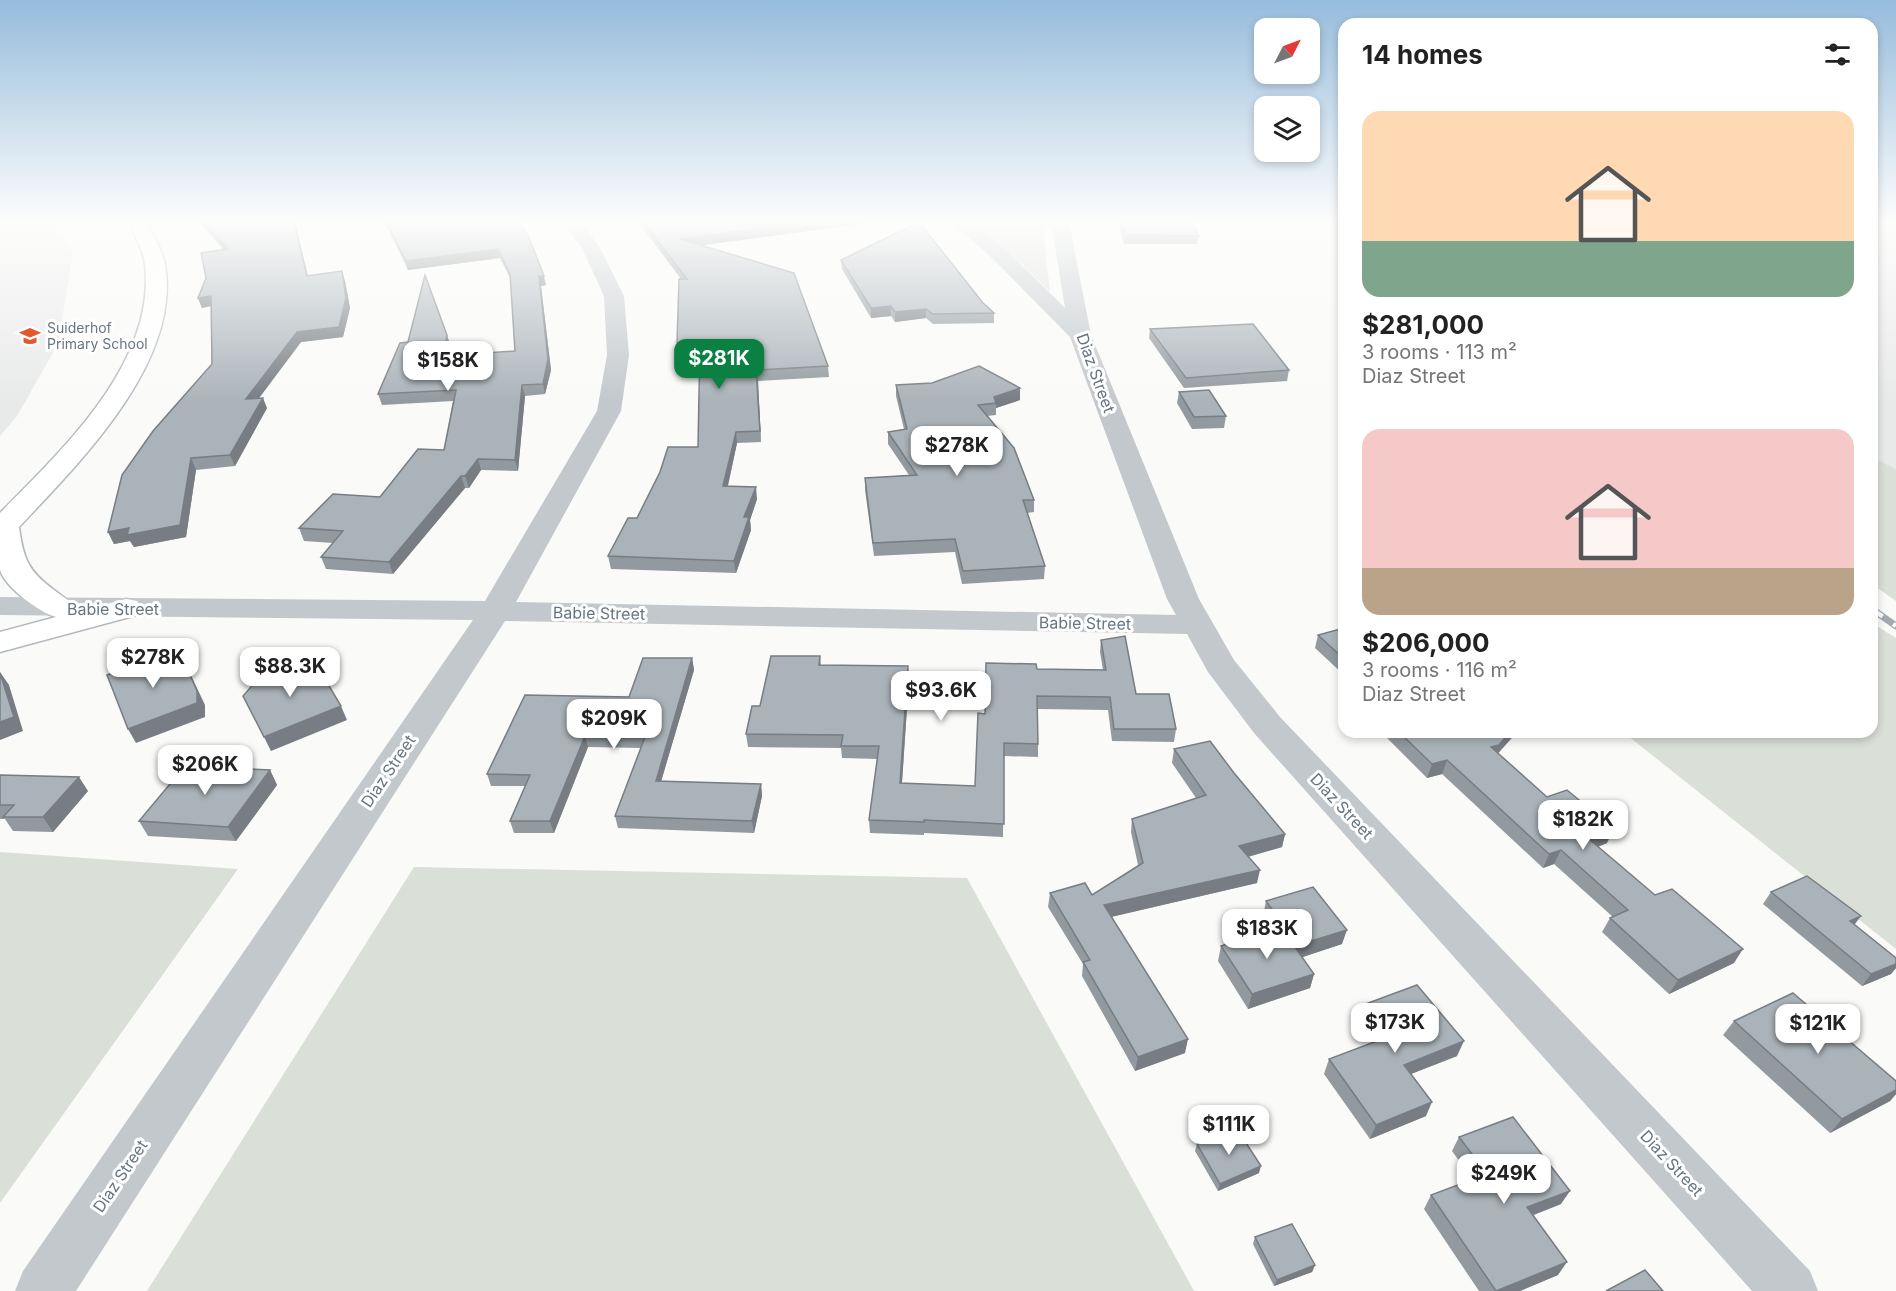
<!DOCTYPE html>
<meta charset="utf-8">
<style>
:root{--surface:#fff;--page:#f2f2f2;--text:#222;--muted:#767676;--accent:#0b8043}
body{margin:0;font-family:Inter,sans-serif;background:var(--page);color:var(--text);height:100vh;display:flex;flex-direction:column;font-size:22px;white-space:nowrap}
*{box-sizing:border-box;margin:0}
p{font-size:20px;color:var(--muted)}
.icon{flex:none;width:33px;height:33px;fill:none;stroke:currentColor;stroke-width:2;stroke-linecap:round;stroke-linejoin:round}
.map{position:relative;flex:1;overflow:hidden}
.side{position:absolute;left:1338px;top:18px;width:540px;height:720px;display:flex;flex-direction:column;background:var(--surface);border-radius:18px;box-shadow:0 3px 9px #0003}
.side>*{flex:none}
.needle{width:39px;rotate:48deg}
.fabs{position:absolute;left:1254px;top:18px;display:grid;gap:12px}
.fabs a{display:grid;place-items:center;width:66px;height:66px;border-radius:12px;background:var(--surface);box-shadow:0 3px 9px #0003;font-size:30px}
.price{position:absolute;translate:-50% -51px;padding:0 14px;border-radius:12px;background:#fff;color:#222;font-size:20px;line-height:39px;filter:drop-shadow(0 2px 3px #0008)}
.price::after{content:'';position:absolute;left:50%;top:36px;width:18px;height:14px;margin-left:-9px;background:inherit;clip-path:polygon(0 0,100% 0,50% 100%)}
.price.on{background:var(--accent);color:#fff}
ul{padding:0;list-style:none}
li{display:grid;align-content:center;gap:12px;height:318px;padding:0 24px}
li span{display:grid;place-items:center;height:186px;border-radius:18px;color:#555}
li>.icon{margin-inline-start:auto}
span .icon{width:108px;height:108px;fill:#fffc;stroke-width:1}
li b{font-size:26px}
h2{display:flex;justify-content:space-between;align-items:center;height:72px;padding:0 24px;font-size:26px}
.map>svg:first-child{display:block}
</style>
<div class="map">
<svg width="1896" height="1291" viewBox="0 0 1896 1291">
<rect width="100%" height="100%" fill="#fafaf8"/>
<g fill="#e8e9e9">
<path d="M0 222H54L73 253 58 344 17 416 0 436Z"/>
<path d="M1872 222H1896V469L1872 457Z"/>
</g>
<g fill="#dadfd7">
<path d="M973 222H1042L1050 292 1014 257Z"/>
<path d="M1872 457 1896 469V601L1872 584Z"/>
<path d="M1872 623 1896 638V949L1623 732H1872Z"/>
<path d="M0 852 238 869 0 1203Z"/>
<path d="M414 867 967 878 1194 1291H147Z"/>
</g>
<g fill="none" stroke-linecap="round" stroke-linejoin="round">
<g stroke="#b3babf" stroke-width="3">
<path id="secondary" d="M129 222H147C153 235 162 250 165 264 182 362 80 462 19 527 23 558 28 571 54 590 62 596 69 600 75 608L72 613 126 599 137 601 142 608 137 615 0 652V632L56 617C40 613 5 587 0 570 0 556 0 528 0 513 62 450 156 363 145 265 144 251 134 235 129 222Z"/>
</g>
<path fill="#c3c8cc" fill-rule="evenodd" d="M563 222H581L600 248 624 296 629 355 621 411 516 602 1176 615 1167 599 1070 337 991 257 951 222H971L1005 249 1065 308 1051 222H1069L1091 335 1199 599 1234 660 1280 717 1810 1271 1818 1291H1752L1254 733 1208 672 1187 634 505 621 76 1291H15L23 1271 473 620 0 615V597L485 601 597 411 607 355 604 296 582 248Z"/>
<use href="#secondary" fill="#fff" fill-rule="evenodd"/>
<g stroke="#a2aab0" stroke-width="7">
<path id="rail" d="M1872 609 1896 626"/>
</g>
<use href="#rail" stroke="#fff" stroke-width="4.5" stroke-dasharray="13" stroke-linecap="butt"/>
</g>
<g fill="#929a9f">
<path d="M199 222H295L308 276 345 281 350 308 343 337 301 342 259 398 267 408 235 466 196 470 186 537 134 547 130 541 114 544 108 532 212 364 211 306 202 308 198 298 223 249Z"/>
<path d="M382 222H518L546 285 541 286 551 370 545 394 525 396 518 471 481 470 469 488H465L393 574 326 569 321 557 333 543 304 541 299 528 380 497 444 450 453 401 382 405 378 394 408 342 447 335 450 345 448 356 515 351 511 280 500 258 408 270 389 231Z"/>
<path d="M638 222H874L702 245 828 366 829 377 758 381 761 442 737 443 728 486 757 499 750 520 751 530 736 573 611 569 608 556 637 518 698 447 700 352 679 353 677 343 681 279Z"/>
<path d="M1118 222H1192L1199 236 1197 244H1124Z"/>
<path d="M841 260 983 303 994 313V323L933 324 926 318 895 322 891 316 871 318 842 269Z"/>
<path d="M1150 329 1289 370 1287 381 1184 388 1149 338Z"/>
<path d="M896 385 1020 388V400L996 408V415L987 416 1034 500V512L1027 513 1045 566 1044 579 962 584 955 552 874 556 865 490V478L909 475 888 444V432L904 429 896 396Z"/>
<path d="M1179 392 1226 416 1224 428 1192 429 1177 403Z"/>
<path d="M1344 628V675L1315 648 1318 635Z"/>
<path d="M1101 640 1136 694 1176 729 1174 742 1112 741 1108 710 1038 709V757L1004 756 1003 837 924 833V835L870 833 869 820 877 759 842 758 841 748 748 747 746 734 760 706 820 656 821 665 909 678 902 783 975 786 985 714 1037 669 1103 670 1100 652Z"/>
<path d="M692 658 694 670 661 781 761 784 762 796 754 833 618 828 615 816 641 748 588 747 554 833H514L510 821 525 786H491L487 774 629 697Z"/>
<path d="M1381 732H1517L1498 753 1547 797 1607 843 1598 847 1734 963 1669 994 1602 932 1610 918 1613 917 1554 864 1543 868 1442 774 1427 778Z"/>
<path d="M1174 749 1234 773 1285 834 1282 847 1248 857 1257 883 1111 917 1185 1053 1135 1071 1082 976 1083 964 1048 907 1050 893 1092 895 1138 865 1131 832 1132 819 1196 798 1172 763Z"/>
<path d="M270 770 277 785 236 841 148 836 139 821Z"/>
<path d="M0 775 88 791 53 832 13 831 5 819H0Z"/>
<path d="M1771 892 1896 958V968L1891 974 1862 986 1763 904Z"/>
<path d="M1266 901 1342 944 1302 957 1314 974 1310 988 1248 1009 1218 961 1221 946 1273 930 1263 916Z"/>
<path d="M1360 1006 1457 1056 1411 1074 1426 1116 1370 1139 1324 1074 1329 1059 1372 1043 1355 1021Z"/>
<path d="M1734 1021 1896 1081V1094L1890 1101 1830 1133 1723 1035Z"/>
<path d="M1459 1137 1561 1204 1533 1215 1558 1275 1520 1291H1479L1424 1209 1431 1195 1473 1180 1452 1151Z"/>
<path d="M1197 1144 1259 1173 1218 1191 1195 1151Z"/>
<path d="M1255 1237 1315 1265 1312 1272 1274 1286 1253 1244Z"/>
</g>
<g fill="#777d82">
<path d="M294 222H295L310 286 307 276Z"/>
<path d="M806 222H874L682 248 680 239Z"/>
<path d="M498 249 500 258 408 270 406 261Z"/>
<path d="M342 271 345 281 350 308 343 337 301 342 250 410 246 399Z"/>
<path d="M539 276H544L546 285 541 286 551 370 545 394 543 384Z"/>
<path d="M211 296 215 305 202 308 198 298Z"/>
<path d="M891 306V316L871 318V308Z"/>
<path d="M926 309V318L895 322V312Z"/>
<path d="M447 335 450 345 446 367 443 356Z"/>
<path d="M756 370 758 381 761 442 760 431Z"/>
<path d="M522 385 525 396 518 471 515 460Z"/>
<path d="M1020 388V400L996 408V403L994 397Z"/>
<path d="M263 398 267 408 235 466 230 455Z"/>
<path d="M736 432 737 443 725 498 723 486Z"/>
<path d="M191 458 196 470 186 537 134 547 130 541 114 544 108 532Z"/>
<path d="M478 459 481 470 469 488 465 476Z"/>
<path d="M461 476 465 488 393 574 389 562Z"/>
<path d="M756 487 757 499 750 520 751 530 736 573 734 561 744 517Z"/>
<path d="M179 650 205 705V717L136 743 128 729Z"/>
<path d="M692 658 694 670 658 792 656 781Z"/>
<path d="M908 666 909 678 901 796 900 783Z"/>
<path d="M0 672 9 685 23 731 0 740Z"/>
<path d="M341 706 347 720 271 751 264 737Z"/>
<path d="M1510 732H1517L1494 758 1491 747Z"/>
<path d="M585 736 588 747 554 833 550 821Z"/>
<path d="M1447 760 1442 774 1427 778 1432 764Z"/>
<path d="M270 770 277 785 236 841 228 827Z"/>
<path d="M79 777 88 791 53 832 43 817Z"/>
<path d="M761 784 762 796 754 833 752 821Z"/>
<path d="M1614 829 1607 843 1582 853 1589 839Z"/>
<path d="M1285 834 1282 847 1236 860 1239 846Z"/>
<path d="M1561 850 1554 864 1543 868 1549 854Z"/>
<path d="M1260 870 1257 883 1102 919 1104 905Z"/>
<path d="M1861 916 1852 928 1850 921Z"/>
<path d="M1347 930 1342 944 1294 960 1298 945Z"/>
<path d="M1743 949 1734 963 1669 994 1678 980Z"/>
<path d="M1896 964V968L1891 974 1862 986 1871 974Z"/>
<path d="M1314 974 1310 988 1248 1009 1252 994Z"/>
<path d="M1188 1039 1185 1053 1135 1071 1138 1057Z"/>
<path d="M1464 1041 1457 1056 1398 1079 1404 1065Z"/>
<path d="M1896 1090V1094L1890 1101 1830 1133 1842 1119Z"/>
<path d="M1432 1102 1426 1116 1370 1139 1376 1125Z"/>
<path d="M1261 1166 1259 1173 1218 1191 1220 1184Z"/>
<path d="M1570 1191 1561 1204 1518 1221 1527 1207Z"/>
<path d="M1567 1262 1558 1275 1520 1291H1497Z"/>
<path d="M1315 1265 1312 1272 1274 1286 1277 1280Z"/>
</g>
<g fill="#aab3b9" stroke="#777d82" stroke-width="1.5">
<path d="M203 222H294L307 276 342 271 346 298 339 327 297 332 246 399 263 398 230 455 191 458 180 525 127 535 129 528 108 532 122 475 153 431 212 364 211 296 198 298 206 278 201 253 228 249Z"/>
<path d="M386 222H518L528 235 544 276H539L548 359 543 384 522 385 515 460 478 459 465 476H461L389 562 321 557 343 531 299 528 333 494 380 497 418 449 444 450 456 390 378 394 400 343 408 342 425 275 447 335 443 356 515 351 510 274 498 249 406 261Z"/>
<path d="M643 222H806L680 239 794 273 828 366 756 370 760 431 736 432 723 486 756 487 744 517H749L734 561 608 556 628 518H637L660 472 668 447H698L700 341 677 343 679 279H687Z"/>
<path d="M919 222 983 303 994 313 933 314 926 309 895 312 891 306 871 308 841 260Z"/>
<path d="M1121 222H1192L1199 236 1125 235Z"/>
<path d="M1253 324 1289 370 1186 378 1150 329Z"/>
<path d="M979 366 1020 388 994 397 996 403 978 405 1014 448 1034 500H1023L1045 566 963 571 955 539 873 543 865 478 917 475 888 432 907 429 896 385 932 383Z"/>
<path d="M1209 390 1226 416 1194 417 1179 392Z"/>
<path d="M1344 628V659L1318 635Z"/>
<path d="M1125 636 1136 694H1169L1176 729H1114L1110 697 1037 696 1038 744 1004 743V824L924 820V822L869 820 879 746H841L843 735 746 734 752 706H760L771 656H820L819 665 908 666 900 783 975 786 978 713 985 714 986 663 1036 664 1037 669 1106 670 1101 640Z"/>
<path d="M179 650 197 691V703L128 729 107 675Z"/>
<path d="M643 658H692L656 781 761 784 752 821 615 816 645 737 585 736 550 821H510L530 775 487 774 525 695 629 697Z"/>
<path d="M313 659 341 706 264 737 243 696 257 680Z"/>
<path d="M0 673 14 717 0 722Z"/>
<path d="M1399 732H1510L1499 745 1491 747 1547 797 1567 790 1614 829 1589 839 1655 895 1672 889 1743 949 1678 980 1610 918 1628 910 1561 850 1549 854 1447 760 1432 764Z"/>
<path d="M1210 741 1234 773 1285 834 1239 846 1260 870 1104 905 1188 1039 1138 1057 1083 962 1090 960 1050 893 1085 883 1092 895 1143 863 1132 819 1206 795 1174 749Z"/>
<path d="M185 766 270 770 228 827 139 821Z"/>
<path d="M0 775 79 777 43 817H3L14 805H0Z"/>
<path d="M1807 876 1861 916 1850 921 1896 958V964L1871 974 1771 892Z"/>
<path d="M1313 887 1347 930 1298 945 1266 901Z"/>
<path d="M1281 927 1314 974 1252 994 1221 946Z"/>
<path d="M1417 985 1464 1041 1404 1065 1432 1102 1376 1125 1329 1059 1385 1038 1360 1006Z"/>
<path d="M1793 993 1896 1081V1090L1842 1119 1734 1021Z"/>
<path d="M1513 1117 1570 1191 1527 1207 1567 1262 1496 1291 1431 1195 1487 1174 1459 1137Z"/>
<path d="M1237 1129 1261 1166 1220 1184 1197 1144Z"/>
<path d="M1292 1224 1315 1265 1277 1280 1255 1237Z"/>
<path d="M1645 1270 1663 1291H1606Z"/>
</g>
<linearGradient id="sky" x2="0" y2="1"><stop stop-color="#96bcdc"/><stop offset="0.55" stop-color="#fdfdfc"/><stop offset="1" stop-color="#fdfdfc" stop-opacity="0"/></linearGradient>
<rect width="1896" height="403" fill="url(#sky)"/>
<defs>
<g id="school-bare" transform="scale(1.62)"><path d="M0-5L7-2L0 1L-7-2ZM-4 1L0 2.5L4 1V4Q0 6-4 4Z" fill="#e4572e" stroke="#fff" stroke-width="2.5" paint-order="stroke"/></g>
</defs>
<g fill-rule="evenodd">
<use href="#school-bare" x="30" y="336"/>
</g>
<g text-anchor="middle" stroke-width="6" stroke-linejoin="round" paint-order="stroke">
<g font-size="14" fill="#657683" stroke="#fff" text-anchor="start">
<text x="47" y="333">Suiderhof<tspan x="47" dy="16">Primary School</tspan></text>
</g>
<g font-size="16" fill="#657683" stroke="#fff">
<text transform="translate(1096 373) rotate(70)" y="6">Diaz Street</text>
<text x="113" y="615">Babie Street</text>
<text transform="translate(599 613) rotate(1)" y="6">Babie Street</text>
<text transform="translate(1085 623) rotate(1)" y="6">Babie Street</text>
<text transform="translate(388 771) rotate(-56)" y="6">Diaz Street</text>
<text transform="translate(1342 806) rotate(47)" y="6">Diaz Street</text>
<text transform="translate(1672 1163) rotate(47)" y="6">Diaz Street</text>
<text transform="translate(120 1176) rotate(-56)" y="6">Diaz Street</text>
</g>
</g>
</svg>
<div class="fabs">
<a><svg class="needle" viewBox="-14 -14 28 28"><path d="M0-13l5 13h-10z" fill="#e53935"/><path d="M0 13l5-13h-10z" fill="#767676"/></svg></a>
<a><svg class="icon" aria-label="layers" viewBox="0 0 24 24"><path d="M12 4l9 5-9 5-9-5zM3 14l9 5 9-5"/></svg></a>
</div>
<b class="price on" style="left:719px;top:390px">$281K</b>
<b class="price" style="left:448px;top:392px">$158K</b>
<b class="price" style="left:957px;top:477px">$278K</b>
<b class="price" style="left:153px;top:689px">$278K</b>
<b class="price" style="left:290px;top:698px">$88.3K</b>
<b class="price" style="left:941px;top:722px">$93.6K</b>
<b class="price" style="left:614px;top:750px">$209K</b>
<b class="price" style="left:205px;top:796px">$206K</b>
<b class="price" style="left:1583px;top:851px">$182K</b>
<b class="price" style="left:1267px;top:960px">$183K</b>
<b class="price" style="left:1395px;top:1054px">$173K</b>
<b class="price" style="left:1818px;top:1055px">$121K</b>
<b class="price" style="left:1229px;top:1156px">$111K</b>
<b class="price" style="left:1504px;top:1205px">$249K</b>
<section class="side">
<h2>14 homes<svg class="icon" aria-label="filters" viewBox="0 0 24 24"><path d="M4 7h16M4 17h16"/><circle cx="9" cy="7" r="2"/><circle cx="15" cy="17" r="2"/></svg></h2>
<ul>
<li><span style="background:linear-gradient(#ffd9b3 70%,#7fa58c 0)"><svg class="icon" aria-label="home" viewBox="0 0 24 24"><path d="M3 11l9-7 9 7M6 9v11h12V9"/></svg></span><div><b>$281,000</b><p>3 rooms · 113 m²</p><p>Diaz Street</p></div></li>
<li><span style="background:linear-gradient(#f6c9c9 75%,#b9a48a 0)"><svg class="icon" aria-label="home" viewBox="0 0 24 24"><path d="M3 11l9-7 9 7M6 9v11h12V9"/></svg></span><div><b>$206,000</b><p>3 rooms · 116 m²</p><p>Diaz Street</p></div></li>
</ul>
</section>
</div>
